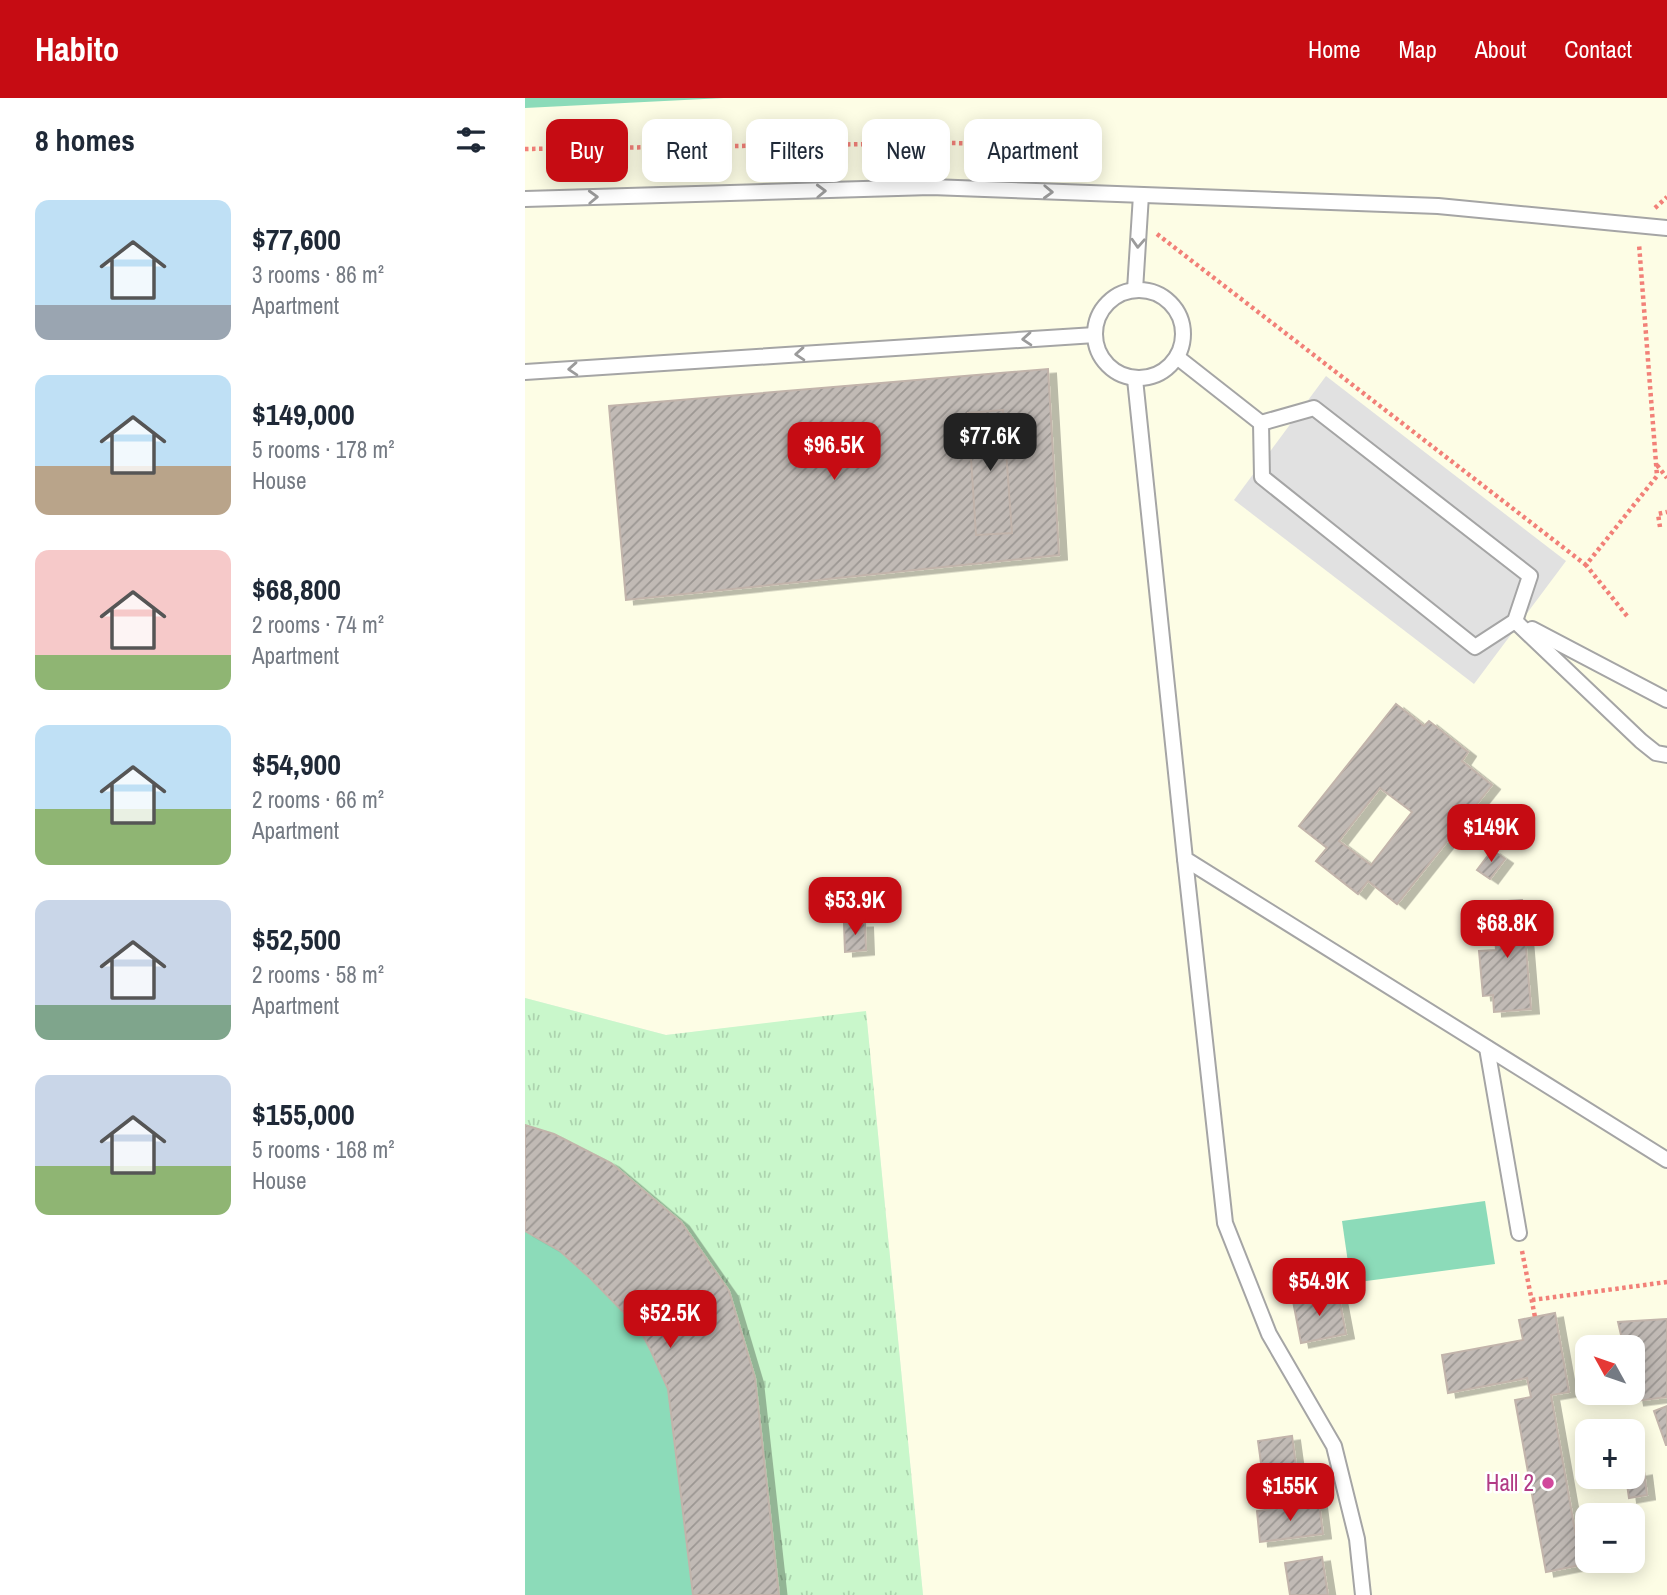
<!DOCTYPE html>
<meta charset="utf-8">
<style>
:root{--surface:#fff;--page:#f2f2f3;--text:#1f2937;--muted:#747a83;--accent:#c60c13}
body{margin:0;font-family:"Archivo Narrow",sans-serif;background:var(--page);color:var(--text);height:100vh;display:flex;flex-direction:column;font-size:26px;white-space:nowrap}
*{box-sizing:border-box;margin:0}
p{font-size:23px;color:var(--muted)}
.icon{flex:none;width:38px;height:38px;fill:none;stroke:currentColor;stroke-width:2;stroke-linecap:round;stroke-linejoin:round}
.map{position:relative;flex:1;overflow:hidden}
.details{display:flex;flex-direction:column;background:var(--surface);width:525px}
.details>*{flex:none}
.banner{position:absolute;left:21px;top:21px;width:665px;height:63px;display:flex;gap:14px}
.needle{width:46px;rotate:310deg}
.tools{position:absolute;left:1050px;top:1237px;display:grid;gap:14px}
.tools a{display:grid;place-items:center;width:70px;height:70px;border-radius:14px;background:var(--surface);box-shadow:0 4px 18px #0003;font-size:35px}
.price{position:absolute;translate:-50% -60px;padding:0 16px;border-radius:14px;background:var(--accent);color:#fff;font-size:23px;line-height:46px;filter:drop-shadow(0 2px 4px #0008)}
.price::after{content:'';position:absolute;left:50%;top:42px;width:21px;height:16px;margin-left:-10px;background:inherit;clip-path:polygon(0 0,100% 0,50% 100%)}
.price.selected{background:#222;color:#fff}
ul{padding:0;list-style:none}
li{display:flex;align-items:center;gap:21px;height:175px;padding:0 35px}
li span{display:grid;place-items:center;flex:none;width:196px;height:140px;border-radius:14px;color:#555}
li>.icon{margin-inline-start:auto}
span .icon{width:84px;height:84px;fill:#fffc;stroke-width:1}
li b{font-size:30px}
h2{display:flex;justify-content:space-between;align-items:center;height:84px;padding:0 35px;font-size:30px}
.tag{padding:0 24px;border-radius:14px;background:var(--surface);box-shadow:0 4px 18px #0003;font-size:24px;line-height:63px}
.tag.selected{background:var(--accent);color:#fff}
header{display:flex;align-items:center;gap:42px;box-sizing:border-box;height:98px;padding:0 35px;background:var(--accent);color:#fff}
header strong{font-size:33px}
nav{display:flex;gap:38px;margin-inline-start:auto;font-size:24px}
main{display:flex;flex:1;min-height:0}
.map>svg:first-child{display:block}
</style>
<header>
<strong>Habito</strong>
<nav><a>Home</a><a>Map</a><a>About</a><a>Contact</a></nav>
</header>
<main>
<section class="details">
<h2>8 homes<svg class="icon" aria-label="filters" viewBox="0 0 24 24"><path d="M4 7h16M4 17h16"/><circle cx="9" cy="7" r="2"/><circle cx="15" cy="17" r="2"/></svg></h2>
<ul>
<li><span style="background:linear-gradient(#bfe0f5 75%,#9aa5b1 0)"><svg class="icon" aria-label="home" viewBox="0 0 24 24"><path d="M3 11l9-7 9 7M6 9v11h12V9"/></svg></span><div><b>$77,600</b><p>3 rooms · 86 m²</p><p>Apartment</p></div></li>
<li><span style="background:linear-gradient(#bfe0f5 65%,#b9a48a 0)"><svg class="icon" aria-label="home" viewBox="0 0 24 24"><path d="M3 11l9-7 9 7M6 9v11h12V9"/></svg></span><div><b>$149,000</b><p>5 rooms · 178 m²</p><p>House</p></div></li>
<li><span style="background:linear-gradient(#f6c9c9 75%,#8fb573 0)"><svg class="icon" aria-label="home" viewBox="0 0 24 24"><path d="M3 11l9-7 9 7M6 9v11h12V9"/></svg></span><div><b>$68,800</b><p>2 rooms · 74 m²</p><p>Apartment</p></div></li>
<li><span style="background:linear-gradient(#bfe0f5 60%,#8fb573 0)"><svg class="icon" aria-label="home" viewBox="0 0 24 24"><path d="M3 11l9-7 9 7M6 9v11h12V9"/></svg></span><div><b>$54,900</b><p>2 rooms · 66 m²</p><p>Apartment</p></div></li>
<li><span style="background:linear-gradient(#c9d6e8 75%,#7fa58c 0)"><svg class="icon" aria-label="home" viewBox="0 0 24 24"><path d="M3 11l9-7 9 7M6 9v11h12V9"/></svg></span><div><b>$52,500</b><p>2 rooms · 58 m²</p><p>Apartment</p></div></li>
<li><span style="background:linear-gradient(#c9d6e8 65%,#8fb573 0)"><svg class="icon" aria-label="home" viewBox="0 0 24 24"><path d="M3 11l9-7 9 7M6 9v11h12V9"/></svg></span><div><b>$155,000</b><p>5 rooms · 168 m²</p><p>House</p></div></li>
</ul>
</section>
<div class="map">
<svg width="1142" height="1497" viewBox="0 0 1142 1497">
<defs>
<pattern id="park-tufts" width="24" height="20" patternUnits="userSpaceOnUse" patternTransform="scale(1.75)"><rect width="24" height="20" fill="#c9f7cb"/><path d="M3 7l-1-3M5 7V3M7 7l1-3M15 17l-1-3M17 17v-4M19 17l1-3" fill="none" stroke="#acd3ae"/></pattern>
<pattern id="building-hatch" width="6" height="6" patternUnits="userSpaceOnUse" patternTransform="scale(1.75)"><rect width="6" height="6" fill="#c1bab5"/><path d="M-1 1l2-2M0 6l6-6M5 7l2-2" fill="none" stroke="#9c9793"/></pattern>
<filter id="shadow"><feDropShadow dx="8" dy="4.5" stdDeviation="0" flood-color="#0004"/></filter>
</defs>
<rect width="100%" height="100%" fill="#f1eee8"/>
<path fill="#fdfde5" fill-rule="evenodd" d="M0 0H1142V1497H398L341 914 141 937 0 900ZM1062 1250H1108V1295H1062ZM1062 1334H1108V1379H1062ZM1062 1418H1108V1463H1062Z"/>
<path fill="url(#park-tufts)" d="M0 900 141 937 341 913 398 1497H0Z"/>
<g fill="#8cdbb9">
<path d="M0 0H199L0 10Z"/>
<path d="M0 1027 204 1193 230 1280 254 1497H0Z"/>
<path d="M960 1103 970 1166 826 1185 817 1123Z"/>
</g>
<path fill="#e1e1e1" d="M801 278 1041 463 949 586 709 402Z"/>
<g fill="url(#building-hatch)" stroke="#c2b4ab" stroke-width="2" fill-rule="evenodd" filter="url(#shadow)">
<path d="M523 271 534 457 101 502 84 308Z"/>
<path d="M478 312 487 435 451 437 443 315Z"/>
<path d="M871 606 899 628 904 623 943 654 937 663 967 687 872 806 843 783 833 796 791 763 802 750 774 728ZM855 690 887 714 846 767 814 743Z"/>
<path d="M967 752 980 761 965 781 952 772Z"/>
<path d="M997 802 1006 911 969 914 968 897 958 898 954 853 971 852 968 804Z"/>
<path d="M340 825 341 852 320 854 319 826Z"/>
<path d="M0 1027 29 1036 86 1065 156 1124 204 1193 230 1280 254 1497H168L143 1291 126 1253 114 1230 65 1180 35 1153 0 1133Z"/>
<path d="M813 1194 821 1236 776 1245 768 1203Z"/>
<path d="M1030 1215 1044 1294 1026 1297 1056 1467 1021 1474 990 1302 1006 1299 1002 1280 923 1295 917 1257 998 1242 994 1222Z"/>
<path d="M1142 1221V1299L1111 1303 1108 1288V1250H1099L1093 1224Z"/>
<path d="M1142 1308V1347H1141L1129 1313Z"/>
<path d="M767 1338 774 1389 740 1394 733 1343Z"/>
<path d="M1119 1373 1122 1397 1104 1400 1101 1379H1108V1375Z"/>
<path d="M794 1405 798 1436 735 1444 732 1413Z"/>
<path d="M797 1459 803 1497H765L760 1465Z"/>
</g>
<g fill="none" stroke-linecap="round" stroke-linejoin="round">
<g stroke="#a5a5a5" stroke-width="18">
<g id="service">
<path d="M0 101 406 89 913 108 1142 130"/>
<circle cx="614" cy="236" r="44"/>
<path d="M610 192 616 97"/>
<path d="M652 259 736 325"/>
<path d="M0 274 570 237"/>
<path d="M610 281 660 761 1142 1062"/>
<path d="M789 310 1005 478 990 523 950 549 737 379 736 325Z"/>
<path d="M990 523 1116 643 1131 655 1142 657"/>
<path d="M1007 531 1142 602"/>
<path d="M660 761 700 1125 744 1236 809 1348 832 1441 838 1497"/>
<path d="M962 950 994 1135"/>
</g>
</g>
<g stroke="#f28078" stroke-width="4.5" stroke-dasharray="3.5 3.5" stroke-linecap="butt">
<path d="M0 51 420 45 531 46 543 75"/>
<path d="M1130 110 1142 99"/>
<path d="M632 136 1061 467"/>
<path d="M1132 367 1142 380"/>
<path d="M1135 429 1133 416 1142 414"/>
<path d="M1102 518 1061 467 1132 378 1114 146"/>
<path d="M997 1153 1010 1219"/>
<path d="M1007 1202 1142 1184"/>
</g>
<use href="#service" stroke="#fff" stroke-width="14"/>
</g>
<defs><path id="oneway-chevron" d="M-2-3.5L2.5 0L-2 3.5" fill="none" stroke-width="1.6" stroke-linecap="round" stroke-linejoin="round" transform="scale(1.75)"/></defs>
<g stroke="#9b9b9b">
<use href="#oneway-chevron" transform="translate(296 93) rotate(-2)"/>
<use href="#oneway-chevron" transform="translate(523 94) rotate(2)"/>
<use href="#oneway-chevron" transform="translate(68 99) rotate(-2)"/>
<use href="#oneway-chevron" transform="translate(613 145) rotate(93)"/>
<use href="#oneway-chevron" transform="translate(502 241) rotate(176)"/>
<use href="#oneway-chevron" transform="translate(275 256) rotate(176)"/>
<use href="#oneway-chevron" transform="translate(48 271) rotate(176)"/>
</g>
<circle fill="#d1479c" stroke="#fff" stroke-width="2.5" cx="1023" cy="1385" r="7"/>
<g text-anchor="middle" stroke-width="5" stroke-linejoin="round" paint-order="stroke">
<g font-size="23" fill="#b23c85" stroke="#fff" text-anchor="end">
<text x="1009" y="1393">Hall 2</text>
</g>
</g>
</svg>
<div class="tools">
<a><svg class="needle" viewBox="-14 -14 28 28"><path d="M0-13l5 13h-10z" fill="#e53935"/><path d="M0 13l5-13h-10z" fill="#747a83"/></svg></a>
<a>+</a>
<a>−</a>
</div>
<b class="price selected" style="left:465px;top:375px">$77.6K</b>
<b class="price" style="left:309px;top:384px">$96.5K</b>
<b class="price" style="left:966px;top:766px">$149K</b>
<b class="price" style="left:330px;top:839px">$53.9K</b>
<b class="price" style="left:982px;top:862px">$68.8K</b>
<b class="price" style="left:794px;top:1220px">$54.9K</b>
<b class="price" style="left:145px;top:1252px">$52.5K</b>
<b class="price" style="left:765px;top:1425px">$155K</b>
<div class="banner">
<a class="tag selected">Buy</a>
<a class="tag">Rent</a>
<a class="tag">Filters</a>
<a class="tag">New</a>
<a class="tag">Apartment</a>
</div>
</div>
</main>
